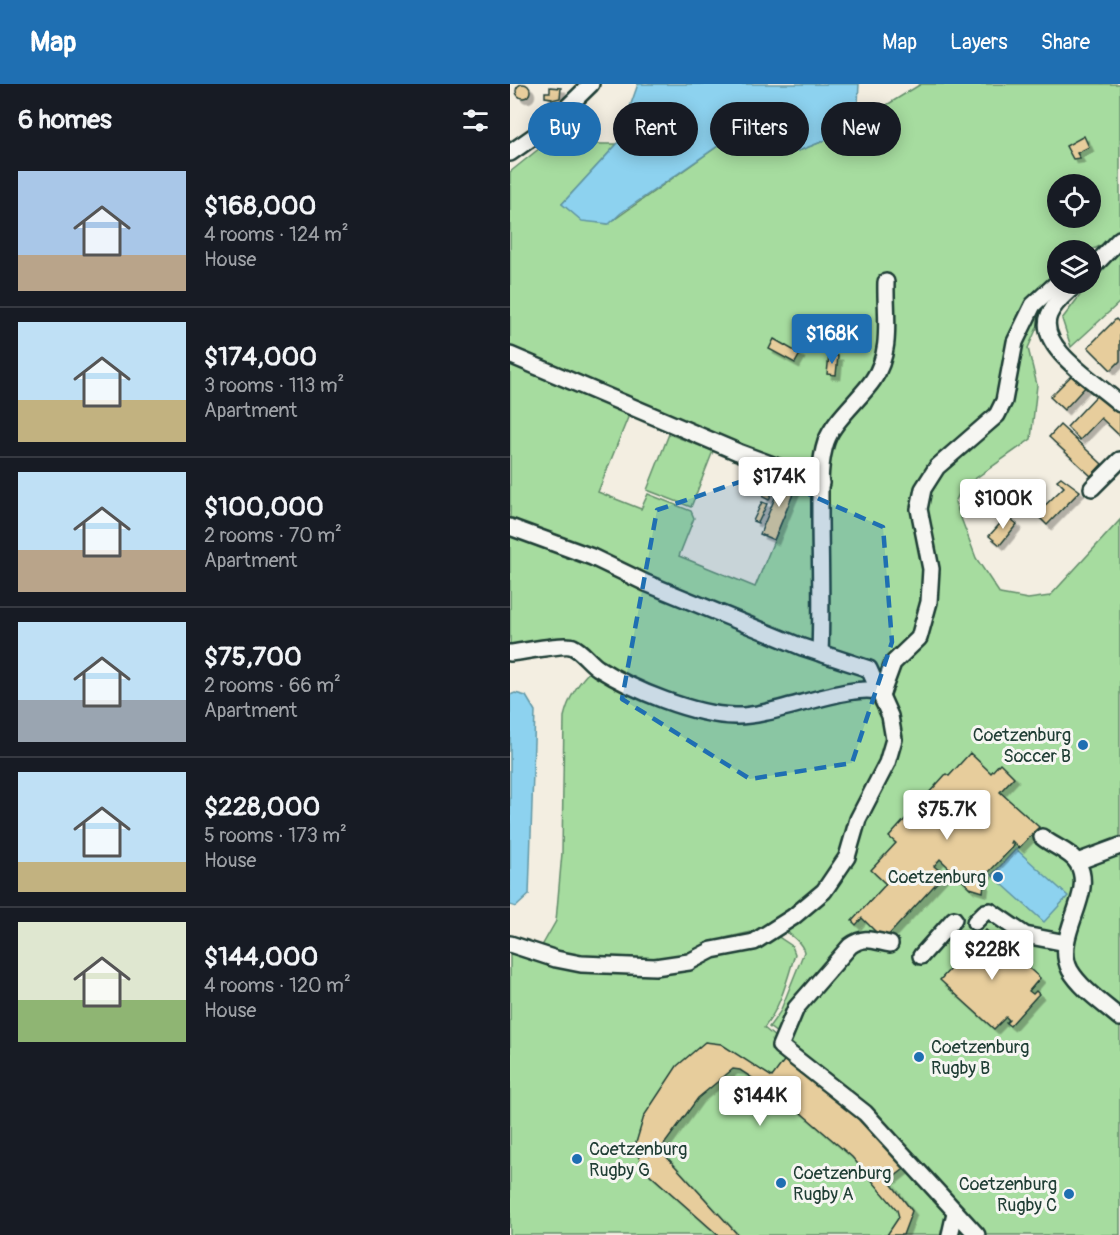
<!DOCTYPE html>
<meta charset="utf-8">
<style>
:root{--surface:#171b24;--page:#20242c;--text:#f1f3f6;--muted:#9ea1a6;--line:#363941;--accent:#1f6fb2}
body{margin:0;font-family:Pangolin,sans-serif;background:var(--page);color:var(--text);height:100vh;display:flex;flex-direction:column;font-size:22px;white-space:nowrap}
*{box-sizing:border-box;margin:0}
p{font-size:20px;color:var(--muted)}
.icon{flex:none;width:33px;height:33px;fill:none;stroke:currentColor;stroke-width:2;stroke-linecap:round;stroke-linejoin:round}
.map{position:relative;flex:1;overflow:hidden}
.drawer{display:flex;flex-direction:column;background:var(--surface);width:510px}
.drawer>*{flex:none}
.top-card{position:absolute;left:18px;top:18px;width:501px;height:54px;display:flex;gap:12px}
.buttons{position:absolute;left:537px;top:90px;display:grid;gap:12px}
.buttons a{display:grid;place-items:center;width:54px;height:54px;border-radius:50%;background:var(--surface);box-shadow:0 3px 15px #0003;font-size:30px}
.price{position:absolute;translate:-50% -51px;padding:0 14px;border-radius:6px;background:#fff;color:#222;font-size:20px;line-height:39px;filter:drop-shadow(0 2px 3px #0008)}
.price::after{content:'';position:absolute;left:50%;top:36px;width:18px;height:14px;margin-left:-9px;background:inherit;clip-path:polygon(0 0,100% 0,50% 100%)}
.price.active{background:var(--accent);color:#fff}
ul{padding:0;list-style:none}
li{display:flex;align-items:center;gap:18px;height:150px;padding:0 18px}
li+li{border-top:2px solid var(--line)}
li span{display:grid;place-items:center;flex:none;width:168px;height:120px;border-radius:0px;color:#555}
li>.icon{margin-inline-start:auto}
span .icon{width:72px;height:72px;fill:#fffc;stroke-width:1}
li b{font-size:26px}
h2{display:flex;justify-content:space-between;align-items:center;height:72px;padding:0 18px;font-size:26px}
.pill{padding:0 21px;border-radius:27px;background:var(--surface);box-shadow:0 3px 15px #0003;font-size:21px;line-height:54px}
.pill.active{background:var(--accent);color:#fff}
header{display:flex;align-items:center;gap:36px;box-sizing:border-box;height:84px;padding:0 30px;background:var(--accent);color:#fff}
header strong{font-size:28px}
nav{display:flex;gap:33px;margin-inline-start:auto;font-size:21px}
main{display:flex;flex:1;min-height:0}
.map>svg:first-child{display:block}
</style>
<header>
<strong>Map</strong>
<nav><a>Map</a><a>Layers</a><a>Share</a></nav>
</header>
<main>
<section class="drawer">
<h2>6 homes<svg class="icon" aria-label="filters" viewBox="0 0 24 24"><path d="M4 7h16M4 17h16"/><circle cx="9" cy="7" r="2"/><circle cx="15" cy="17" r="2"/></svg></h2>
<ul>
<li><span style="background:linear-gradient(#a9c7e8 70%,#b9a48a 0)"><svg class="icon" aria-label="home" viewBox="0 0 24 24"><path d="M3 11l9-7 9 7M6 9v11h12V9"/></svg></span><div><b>$168,000</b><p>4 rooms · 124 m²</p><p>House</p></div></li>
<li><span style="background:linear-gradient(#bfe0f5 65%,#c2b280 0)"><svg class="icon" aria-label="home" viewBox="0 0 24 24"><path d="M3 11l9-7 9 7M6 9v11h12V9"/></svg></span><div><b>$174,000</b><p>3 rooms · 113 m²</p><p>Apartment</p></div></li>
<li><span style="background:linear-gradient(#bfe0f5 65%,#b9a48a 0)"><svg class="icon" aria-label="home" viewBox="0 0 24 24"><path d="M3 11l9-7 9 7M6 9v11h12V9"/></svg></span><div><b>$100,000</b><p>2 rooms · 70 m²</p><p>Apartment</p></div></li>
<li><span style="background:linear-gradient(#bfe0f5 65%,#9aa5b1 0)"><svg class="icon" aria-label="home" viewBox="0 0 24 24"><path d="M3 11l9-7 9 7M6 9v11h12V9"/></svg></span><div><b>$75,700</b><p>2 rooms · 66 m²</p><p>Apartment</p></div></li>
<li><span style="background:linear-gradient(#bfe0f5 75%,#c2b280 0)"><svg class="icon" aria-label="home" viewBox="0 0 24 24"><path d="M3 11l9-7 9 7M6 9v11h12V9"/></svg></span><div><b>$228,000</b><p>5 rooms · 173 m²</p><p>House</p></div></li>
<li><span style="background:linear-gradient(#dfe7d0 65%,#8fb573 0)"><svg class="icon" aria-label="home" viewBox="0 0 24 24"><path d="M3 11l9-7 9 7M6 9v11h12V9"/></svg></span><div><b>$144,000</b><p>4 rooms · 120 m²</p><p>House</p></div></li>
</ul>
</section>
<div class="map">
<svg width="610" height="1151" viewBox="0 0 610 1151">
<defs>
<filter id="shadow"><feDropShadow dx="4.5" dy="4.5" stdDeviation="0" flood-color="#0004"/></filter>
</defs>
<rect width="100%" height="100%" fill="#f3eee1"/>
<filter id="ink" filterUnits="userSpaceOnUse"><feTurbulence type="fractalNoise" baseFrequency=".0167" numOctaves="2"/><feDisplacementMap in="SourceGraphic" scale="12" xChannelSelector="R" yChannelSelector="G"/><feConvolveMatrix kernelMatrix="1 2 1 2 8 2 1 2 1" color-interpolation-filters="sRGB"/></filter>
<g filter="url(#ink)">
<g fill="#a6dc9f" stroke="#628c6a" stroke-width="1.5" fill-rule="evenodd">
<path d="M411 0H610V144C588 171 578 166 548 166L547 192 532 203 536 223 518 264 527 301 521 355 452 404 445 418 466 474 490 510 518 515 540 512 610 436V1151H0V868L16 872 33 860 46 837 52 769 54 633C58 616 68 599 80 587L129 612 216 638 240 636 342 610 357 611 374 634 378 647 376 676 343 733 342 748 336 763 319 791 302 811 259 844 215 854 184 868 189 879 223 865 260 857 267 852 282 862 285 870C277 896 271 922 254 944L265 953 267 949 259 943 270 928 294 868C292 858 280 850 272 845L314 816 343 768 350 738 378 694 386 674 389 647 376 607 343 599 255 625 216 629 157 612 91 579 75 563 55 557 0 562V88L35 60H107L52 120 72 136 98 140 218 55 235 56 268 71 291 66 326 52ZM548 100H580V134H548ZM119 331 288 398 245 503 169 472 184 434 181 427 138 410 131 425 88 408Z"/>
<path d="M610 166V218L561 263 552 235 587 189Z"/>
<path d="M159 350 203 367 181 423 137 406Z"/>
</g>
<g fill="#8dd2ef" stroke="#6196a4" stroke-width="1.5">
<path d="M128 0H349L347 38 326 52 291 66 268 71 235 56 218 55 111 129 99 140 72 137 52 120 107 60Z"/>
<path d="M5 609 16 612 25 627 19 811 6 823 0 821V611Z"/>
<path d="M506 765 558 812 534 838 482 791Z"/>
</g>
<g fill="#e7cd9c" stroke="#1f3d34" stroke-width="1.5" filter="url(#shadow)">
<circle cx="13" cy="7" r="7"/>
<path d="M40 3 51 4 50 14 42 16V14L35 13V8H40Z"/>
<path d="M574 52 579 63 567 69 570 74 563 75 556 62Z"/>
<path d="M606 235 610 239V277L601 286 578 263Z"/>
<path d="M264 255 290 270 285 279 259 265Z"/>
<path d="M319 271 328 272 326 291 317 290Z"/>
<path d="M565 288 578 300 554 326 540 313Z"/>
<path d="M589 309 610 329V352L591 334 570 356 557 343Z"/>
<path d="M550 341 592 380 581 392 539 353Z"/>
<path d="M274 392 288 398 264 456 250 450Z"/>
<path d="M551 393 570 407 537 441 526 430 554 403 547 396Z"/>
<path d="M262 394 267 396 259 416 253 413Z"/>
<path d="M252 418 257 420 248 439 243 437Z"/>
<path d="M497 432 507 440 490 461 479 452Z"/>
<path d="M460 669 481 689 490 679 504 693 490 708 529 743 509 764 502 757 501 759 504 762 475 792 473 808 460 804 430 775 424 782 434 791 374 856 352 834 346 841 342 837 376 800 361 786 386 759 379 753 436 690 439 692Z"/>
<path d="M476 846 530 894 519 907 523 910 526 907 529 910 526 913 500 942 496 939 499 936 496 933 484 945 430 896Z"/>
<path d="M195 958 211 960 262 993 276 974 331 1014 398 1082 379 1097 402 1127 393 1151H377L389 1133 387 1126 342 1073 276 1016 230 986 223 985 188 1014 153 1062V1069L228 1151H208L136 1087 128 1072 126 1059 134 1032 167 982Z"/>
</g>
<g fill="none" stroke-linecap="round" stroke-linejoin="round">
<g stroke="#1f3d34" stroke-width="20">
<g id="minor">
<path d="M0 69 37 43 81 0"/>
<path d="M580 186 610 155"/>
<path d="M566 200C557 209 544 218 539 231 526 264 589 300 610 320"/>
<path d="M0 271 228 368 311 399"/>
<path d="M582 404 610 376"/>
<path d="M0 443 82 473 136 499 292 563 359 585 380 632 384 655 377 679 348 735 337 773 314 807 283 833 244 858 202 866 179 878 145 883 71 880 46 875 0 860"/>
<path d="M0 569C11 568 56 559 63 563 72 567 79 578 88 584 123 606 183 631 225 632 262 634 347 595 372 609"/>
<path d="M310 569C312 521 310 474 310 426 310 404 309 379 316 358 323 337 350 315 363 296 383 267 375 231 376 198"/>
<path d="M372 609 383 579 409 554 419 518 421 485 409 425 413 405 427 383 487 331 494 317 505 258 523 221 548 198"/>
<path d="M532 753C542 762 562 768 568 780 586 811 542 852 560 886 571 905 594 920 610 934"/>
<path d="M567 778 610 762"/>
<path d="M465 838 475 828 480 827 515 851 556 859"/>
<path d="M380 860C364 857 355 851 340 862L286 924 270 962 355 1029 467 1151"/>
<path d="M411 872 444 835"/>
<path d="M440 1151 445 1129"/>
</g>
</g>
<use href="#minor" stroke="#f6f6f2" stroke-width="15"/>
</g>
</g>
<path fill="#1f6fb2" fill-opacity="0.2" stroke="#1f6fb2" stroke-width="4.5" stroke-dasharray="12 8" stroke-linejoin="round" d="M253 390 373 443 382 558 342 679 240 695 112 615 147 426Z"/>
<g fill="#1f6fb2" stroke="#f6f6f2" stroke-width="2">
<circle cx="573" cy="661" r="6"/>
<circle cx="488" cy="793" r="6"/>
<circle cx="409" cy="973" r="6"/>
<circle cx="67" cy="1075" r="6"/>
<circle cx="271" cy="1099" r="6"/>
<circle cx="559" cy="1110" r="6"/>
</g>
<g text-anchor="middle" stroke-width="6" stroke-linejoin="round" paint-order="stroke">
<g font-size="18" fill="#1f3d34" stroke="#f6f6f2" text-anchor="end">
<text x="561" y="657">Coetzenburg<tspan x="561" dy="21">Soccer B</tspan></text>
<text x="476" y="799">Coetzenburg</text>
<text x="421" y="969" text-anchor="start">Coetzenburg<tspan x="421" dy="21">Rugby B</tspan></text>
<text x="79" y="1071" text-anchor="start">Coetzenburg<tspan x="79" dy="21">Rugby G</tspan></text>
<text x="283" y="1095" text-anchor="start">Coetzenburg<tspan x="283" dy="21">Rugby A</tspan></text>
<text x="547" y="1106">Coetzenburg<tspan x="547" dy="21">Rugby C</tspan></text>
</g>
</g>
</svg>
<div class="buttons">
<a><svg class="icon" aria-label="locate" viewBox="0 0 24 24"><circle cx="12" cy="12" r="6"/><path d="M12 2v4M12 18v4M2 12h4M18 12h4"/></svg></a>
<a><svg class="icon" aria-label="layers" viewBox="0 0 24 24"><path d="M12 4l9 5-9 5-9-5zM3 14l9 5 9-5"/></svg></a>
</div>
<b class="price active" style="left:322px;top:281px">$168K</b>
<b class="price" style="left:269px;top:424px">$174K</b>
<b class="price" style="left:493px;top:446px">$100K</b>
<b class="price" style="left:437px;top:757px">$75.7K</b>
<b class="price" style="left:482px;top:897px">$228K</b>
<b class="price" style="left:250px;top:1043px">$144K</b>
<div class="top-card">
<a class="pill active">Buy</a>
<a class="pill">Rent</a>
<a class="pill">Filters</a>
<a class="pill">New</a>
</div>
</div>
</main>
